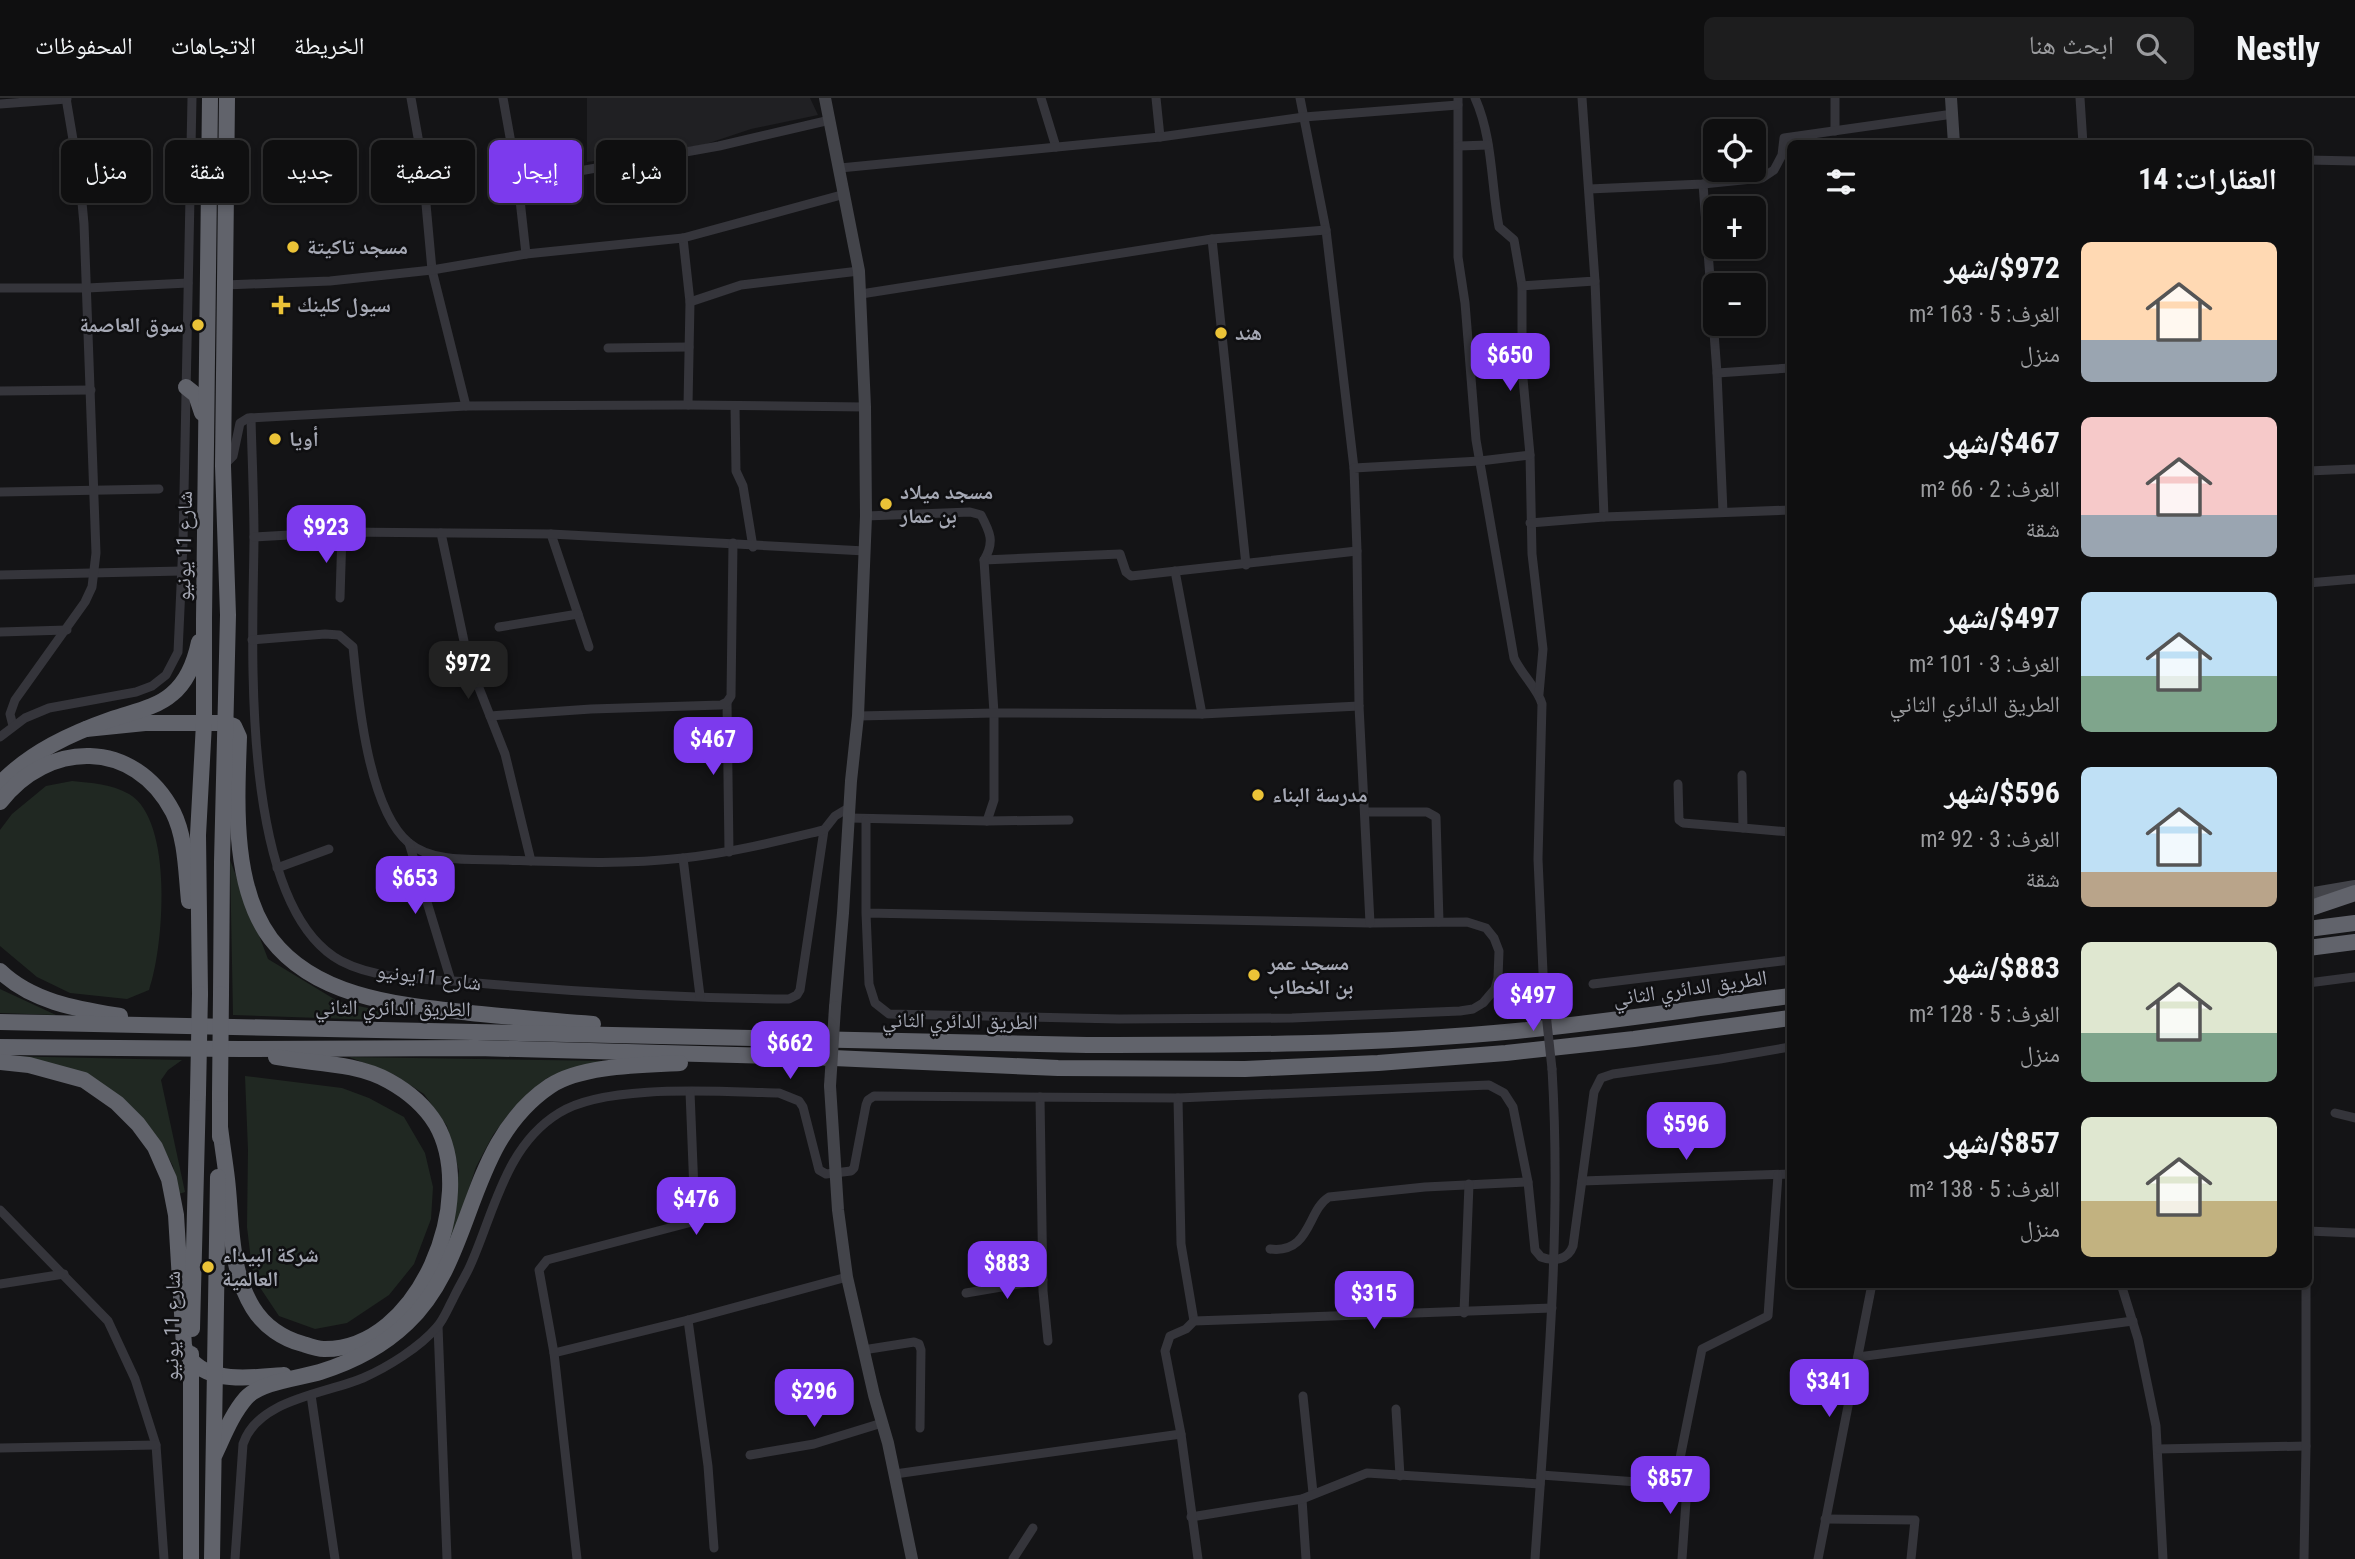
<!DOCTYPE html>
<html lang="ar">
<meta charset="utf-8">
<style>
:root{--surface:#0f0f10;--page:#1d1d1e;--text:#f1f3f6;--muted:#9b9c9f;--line:#2f2f30;--accent:#7c3aed}
body{margin:0;font-family:"Roboto Condensed","Noto Naskh Arabic",sans-serif;background:var(--page);color:var(--text);direction:rtl;height:100vh;display:flex;flex-direction:column;font-size:26px;white-space:nowrap}
*{box-sizing:border-box;margin:0}
p{font-size:23px;color:var(--muted)}
.icon{flex:none;width:38px;height:38px;fill:none;stroke:currentColor;stroke-width:2;stroke-linecap:round;stroke-linejoin:round}
.map{position:relative;flex:1;overflow:hidden;direction:ltr}
.side{position:absolute;left:1787px;top:42px;width:525px;height:1148px;display:flex;flex-direction:column;background:var(--surface);border-radius:10px;box-shadow:0 4px 10px #0003,0 0 0 2px var(--line);direction:rtl}
.side>*{flex:none}
.banner{position:absolute;left:21px;top:42px;width:665px;height:63px;direction:rtl;display:flex;gap:14px}
.tools{position:absolute;left:1703px;top:21px;display:grid;gap:14px}
.tools a{display:grid;place-items:center;width:63px;height:63px;border-radius:10px;background:var(--surface);box-shadow:0 4px 10px #0003,0 0 0 2px var(--line);font-size:35px}
.price{position:absolute;translate:-50% -60px;padding:0 16px;border-radius:14px;background:var(--accent);color:#fff;font-size:23px;line-height:46px;filter:drop-shadow(0 2px 4px #0008)}
.price::after{content:'';position:absolute;left:50%;top:42px;width:21px;height:16px;margin-left:-10px;background:inherit;clip-path:polygon(0 0,100% 0,50% 100%)}
.price.selected{background:#222;color:#fff}
ul{padding:0;list-style:none}
li{display:flex;align-items:center;gap:21px;height:175px;padding:0 35px}
li span{display:grid;place-items:center;flex:none;width:196px;height:140px;border-radius:10px;color:#555}
li>.icon{margin-inline-start:auto}
span .icon{width:84px;height:84px;fill:#fffc;stroke-width:1}
li b{font-size:30px}
h2{display:flex;justify-content:space-between;align-items:center;height:84px;padding:0 35px;font-size:30px}
.chip{padding:0 24px;border-radius:10px;background:var(--surface);box-shadow:0 4px 10px #0003,0 0 0 2px var(--line);font-size:24px;line-height:63px}
.chip.selected{background:var(--accent);color:#fff}
header{display:flex;align-items:center;gap:42px;box-sizing:border-box;height:98px;padding:0 35px;background:var(--surface);border-bottom:2px solid var(--line)}
header strong{font-size:33px}
nav{display:flex;gap:38px;margin-inline-start:auto;font-size:24px}
.search{width:490px;height:63px;background:var(--page);display:flex;align-items:center;gap:18px;box-sizing:border-box;padding:0 24px;border-radius:10px;color:var(--muted);font-size:26px}
.map>svg:first-child{display:block}
</style>
<header>
<strong>Nestly</strong>
<div class="search"><svg class="icon" aria-label="search" viewBox="0 0 24 24"><circle cx="10" cy="10" r="6"/><path d="M15 15l6 6"/></svg>ابحث هنا</div>
<nav><a>الخريطة</a><a>الاتجاهات</a><a>المحفوظات</a></nav>
</header>
<div class="map">
<svg width="2355" height="1461" viewBox="0 0 2355 1461">
<rect width="100%" height="100%" fill="#141416"/>
<path fill="#202023" d="M587 0H810L818 17 751 31 703 47 587 64Z"/>
<g fill="#202822">
<path d="M72 683C91 685 112 686 129 696 174 722 164 850 149 892L127 901 70 895 37 879 0 848V732L12 716 46 688Z"/>
<path d="M230 762 268 861 339 904 392 915 378 922 233 917Z"/>
<path d="M0 891 56 917 0 915Z"/>
<path d="M3 958 182 962 168 972 161 982 185 1094 179 1096 173 1068 165 1053 154 1035 126 1004Z"/>
<path d="M349 959 609 963 547 980 528 995 510 1014 493 1037 476 1069 449 1151 448 1143 459 1073 447 1028 424 996 393 976Z"/>
<path d="M245 978 342 990 369 1000 404 1019 425 1055 433 1089 431 1121 414 1166 389 1197 347 1225 315 1231 279 1218 253 1179 247 1129 248 1052Z"/>
</g>
<g fill="none" stroke-linecap="round" stroke-linejoin="round">
<g stroke="#35353b" stroke-width="9">
<path d="M411 0 422 62 432 172 466 308"/>
<path d="M503 0 518 84 526 156"/>
<path d="M1041 0 1056 49"/>
<path d="M1156 0 1160 39"/>
<path d="M1300 0 1326 132 1354 370"/>
<path d="M1458 0V159L1465 205 1476 342 1514 560C1522 577 1538 591 1542 606L1538 761 1544 897"/>
<path d="M1475 0C1493 40 1491 87 1499 129L1514 142 1522 188V270L1530 357 1532 456 1543 551 1539 596"/>
<path d="M1835 0V33"/>
<path d="M2080 0 2083 46"/>
<path d="M0 6 67 1"/>
<path d="M1459 48 1488 47"/>
<path d="M2308 62 2355 63"/>
<path d="M840 70 1160 39 1304 19 1458 7"/>
<path d="M518 84 719 48 830 22"/>
<path d="M1703 86 1717 275 1723 414"/>
<path d="M1589 91 1703 86 1762 80 1774 72 1782 57 1784 40 1953 16"/>
<path d="M683 140 690 204"/>
<path d="M1212 141 1246 467"/>
<path d="M1595 183 1604 419"/>
<path d="M225 187 330 183 432 172 526 156 683 140 845 96"/>
<path d="M1522 188 1595 183 1582 0"/>
<path d="M0 190H87L188 185"/>
<path d="M861 196 1212 141 1326 132"/>
<path d="M608 250 689 249"/>
<path d="M1717 275 1790 270"/>
<path d="M0 293 91 292"/>
<path d="M688 307 690 204 741 187 859 173"/>
<path d="M735 308 736 373 743 388 753 449"/>
<path d="M251 320C252 360 254 401 254 442 253 543 238 807 341 863 377 882 427 881 466 884 574 894 681 900 789 901L797 897 800 892 824 732 835 718 850 709"/>
<path d="M223 368 233 358 240 325 248 320 466 308 688 307 865 309"/>
<path d="M2308 373 2355 371"/>
<path d="M0 394 159 391"/>
<path d="M866 418 970 414 981 417C990 434 995 444 984 462L1120 456 1126 474 1131 478 1357 453"/>
<path d="M1530 425 1604 419 1790 412"/>
<path d="M441 435 468 562 505 656 531 763"/>
<path d="M551 436 589 549"/>
<path d="M254 439 342 434 551 436 865 453"/>
<path d="M984 462 994 615V702L987 723"/>
<path d="M1175 473 1202 616"/>
<path d="M0 477 182 473"/>
<path d="M2308 485 2355 481"/>
<path d="M340 500 342 434"/>
<path d="M499 529 578 516"/>
<path d="M0 534 67 532"/>
<path d="M252 542 325 536 339 537 353 549C358 600 368 711 409 745 433 765 473 761 502 762 563 764 623 767 683 760 731 755 778 743 824 732"/>
<path d="M727 604 729 754"/>
<path d="M490 618 591 611 721 607 727 604 731 598 733 445"/>
<path d="M858 618 994 615 1202 616 1359 608"/>
<path d="M13 628 10 616 15 602 85 504 92 489 96 455 84 126 80 83 66 0"/>
<path d="M0 639 25 620 49 610 136 594 152 588 166 577 178 554 183 445 192 0"/>
<path d="M1742 677 1743 730 1790 734"/>
<path d="M1678 686 1679 722 1683 725 1743 730"/>
<path d="M1366 714H1427L1436 719 1439 824"/>
<path d="M849 720 987 723 1069 722"/>
<path d="M409 745 451 883"/>
<path d="M683 760 700 898"/>
<path d="M277 770 329 751"/>
<path d="M866 815 1370 825 1467 824 1486 830 1494 840 1499 853 1498 880 1495 891 1483 905 1473 911 1460 913 1292 920 1119 921 889 916 875 905 869 886 866 815V722"/>
<path d="M1370 825 1359 608 1357 453 1354 370 1480 363 1530 357"/>
<path d="M2308 885 2355 879"/>
<path d="M1593 886 1790 862"/>
<path d="M1040 999 1043 1193 1048 1243"/>
<path d="M1178 1000 1181 1146 1194 1223"/>
<path d="M2335 1015 2355 1020"/>
<path d="M1582 1083 1790 1076"/>
<path d="M0 1112 108 1223 135 1281 156 1347 164 1461"/>
<path d="M2308 1133 2355 1135"/>
<path d="M1270 1151C1311 1156 1307 1112 1329 1099L1425 1089 1528 1084"/>
<path d="M0 1186 64 1176"/>
<path d="M2121 1186 2138 1241 2156 1328 2163 1461"/>
<path d="M966 1195 1043 1182"/>
<path d="M1464 1215 1469 1086"/>
<path d="M688 1222 708 1368 714 1450"/>
<path d="M438 1228 447 1461"/>
<path d="M863 1252 914 1244 919 1246 921 1252 920 1330"/>
<path d="M554 1255 688 1222 847 1179"/>
<path d="M1858 1259 2133 1223"/>
<path d="M311 1297 335 1461"/>
<path d="M1303 1298 1313 1395"/>
<path d="M1396 1311 1400 1378"/>
<path d="M0 1350 156 1347"/>
<path d="M2158 1351 2306 1348"/>
<path d="M750 1357 814 1346 882 1325"/>
<path d="M1679 1373 1686 1403 1682 1461"/>
<path d="M895 1376 1181 1336"/>
<path d="M1541 1377 1665 1386 1676 1380 1702 1251 1768 1218 1778 1077"/>
<path d="M1302 1401 1306 1461"/>
<path d="M1191 1419 1302 1401 1367 1375 1540 1386"/>
<path d="M1825 1421 1915 1422 1911 1461"/>
<path d="M235 1461 243 1346C258 1301 325 1296 363 1280 388 1269 420 1249 437 1229 444 1221 448 1210 453 1201 458 1190 465 1179 470 1168 494 1115 505 1048 559 1015 606 985 722 994 779 995L799 1003 803 1009 819 1072 826 1076 851 1073 854 1070 866 1007 868 1002 874 998 1178 1000 1489 987 1504 995 1513 1009 1528 1084 1535 1152 1541 1159C1554 1164 1568 1162 1573 1148L1594 994 1601 980 1613 976 1720 961 1790 949"/>
<path d="M577 1461 554 1255 539 1172 547 1162 692 1124 695 1118 690 994"/>
<path d="M1013 1461 1033 1430"/>
<path d="M1198 1461 1181 1336 1165 1253 1170 1238 1186 1231 1194 1223 1552 1210"/>
<path d="M1535 1461C1546 1297 1562 1134 1552 971"/>
<path d="M1818 1461 1872 1186"/>
<path d="M2304 1461 2306 1348V1186"/>
</g>
<g stroke="#43444a" stroke-width="12">
<path d="M825 0 859 173 865 309 866 418 858 618 851 683 843 815 835 909"/>
<path d="M1951 0 1954 46"/>
<path d="M2308 796 2355 788"/>
<path d="M830 988 838 1112 847 1179 874 1297 888 1345 912 1461"/>
</g>
<g stroke="#61636b" stroke-width="16">
<path d="M186 289 196 297 202 315"/>
<path d="M86 631 145 625H225L234 628 239 639C237 701 231 788 271 841 317 901 402 907 471 915 512 919 552 923 593 926"/>
<path d="M0 686C30 654 72 635 112 621 132 614 156 610 172 596 188 583 195 563 199 544"/>
<path d="M0 704C48 642 134 640 173 714 186 740 186 774 189 803"/>
<path d="M2308 811 2355 795"/>
<path d="M2308 831 2355 825"/>
<path d="M2308 850 2355 844"/>
<path d="M0 873C32 904 78 911 120 918"/>
<path d="M200 896 198 737 204 625V521L210 0"/>
<path d="M221 896 222 764 228 517 223 368 227 0"/>
<path d="M0 924 1087 947C1230 947 1374 947 1516 933 1608 924 1699 910 1790 898"/>
<path d="M0 949 239 951 477 950 811 959 1058 970 1245 971 1378 965 1506 955 1634 941 1790 920"/>
<path d="M0 964 29 967 84 982 117 1005 138 1026 155 1049 169 1081 176 1117 184 1248C186 1253 188 1259 192 1263 213 1286 257 1279 284 1277"/>
<path d="M220 1029C222 1046 225 1064 227 1081 232 1124 229 1171 253 1210 264 1228 283 1241 303 1246 309 1248 317 1251 324 1251 419 1252 479 1101 436 1026 425 1008 407 993 389 983 355 964 313 966 276 959"/>
<path d="M220 1039V996"/>
<path d="M192 1231 198 995"/>
<path d="M215 1356C224 1337 232 1316 246 1300 260 1284 300 1280 320 1274 352 1264 382 1249 407 1225 477 1159 464 1046 550 988 581 967 644 967 680 965"/>
<path d="M191 1461V1256"/>
<path d="M212 1461 218 1079"/>
</g>
<path stroke="#35353b" stroke-width="9" d="M1544 897 1552 971"/>
<path stroke="#43444a" stroke-width="12" d="M830 988 835 909"/>
<g stroke="#61636b" stroke-width="16">
<path d="M198 995 200 896"/>
<path d="M220 996 221 896"/>
</g>
</g>
<g fill="#ebc337" stroke="#0f0f11" stroke-width="2.5">
<circle cx="293" cy="149" r="7"/>
<path d="M277.5 196.5h7v7h7v7h-7v7h-7v-7h-7v-7h7z"/>
<circle cx="198" cy="227" r="7"/>
<circle cx="1221" cy="235" r="7"/>
<circle cx="275" cy="341" r="7"/>
<circle cx="886" cy="406" r="7"/>
<circle cx="1258" cy="697" r="7"/>
<circle cx="1254" cy="877" r="7"/>
<circle cx="208" cy="1169" r="7"/>
</g>
<g text-anchor="middle" stroke-width="5" stroke-linejoin="round" paint-order="stroke">
<g font-size="21" font-weight="bold" fill="#a6a9b5" stroke="#0f0f11" text-anchor="start">
<text x="307" y="156">مسجد تاكيتة</text>
<text x="297" y="214">سيول كلينك</text>
<text x="184" y="234" text-anchor="end">سوق العاصمة</text>
<text x="1235" y="242">هند</text>
<text x="289" y="348">أويا</text>
<text x="900" y="401">مسجد ميلاد<tspan x="900" dy="24">بن عمار</tspan></text>
<text x="1272" y="704">مدرسة البناء</text>
<text x="1268" y="872">مسجد عمر<tspan x="1268" dy="24">بن الخطاب</tspan></text>
<text x="222" y="1164">شركة البيداء<tspan x="222" dy="24">العالمية</tspan></text>
</g>
<g font-size="21" fill="#a6a9b5" stroke="#0f0f11">
<text transform="translate(184 448) rotate(-89)" y="7">شارع 11 يونيو</text>
<text transform="translate(429 879) rotate(7)" y="7">شارع 11يونيو</text>
<text transform="translate(1690 890) rotate(-8)" y="7">الطريق الدائري الثاني</text>
<text transform="translate(393 910) rotate(1)" y="7">الطريق الدائري الثاني</text>
<text transform="translate(960 923) rotate(1)" y="7">الطريق الدائري الثاني</text>
<text transform="translate(172 1228) rotate(-89)" y="7">شارع 11 يونيو</text>
</g>
</g>
</svg>
<div class="tools">
<a><svg class="icon" aria-label="locate" viewBox="0 0 24 24"><circle cx="12" cy="12" r="6"/><path d="M12 2v4M12 18v4M2 12h4M18 12h4"/></svg></a>
<a>+</a>
<a>−</a>
</div>
<b class="price" style="left:1510px;top:295px">$650</b>
<b class="price" style="left:326px;top:467px">$923</b>
<b class="price selected" style="left:468px;top:603px">$972</b>
<b class="price" style="left:713px;top:679px">$467</b>
<b class="price" style="left:415px;top:818px">$653</b>
<b class="price" style="left:1533px;top:935px">$497</b>
<b class="price" style="left:790px;top:983px">$662</b>
<b class="price" style="left:1686px;top:1064px">$596</b>
<b class="price" style="left:696px;top:1139px">$476</b>
<b class="price" style="left:1007px;top:1203px">$883</b>
<b class="price" style="left:1374px;top:1233px">$315</b>
<b class="price" style="left:1829px;top:1321px">$341</b>
<b class="price" style="left:814px;top:1331px">$296</b>
<b class="price" style="left:1670px;top:1418px">$857</b>
<div class="banner">
<a class="chip">شراء</a>
<a class="chip selected">إيجار</a>
<a class="chip">تصفية</a>
<a class="chip">جديد</a>
<a class="chip">شقة</a>
<a class="chip">منزل</a>
</div>
<section class="side">
<h2>العقارات: 14<svg class="icon" aria-label="filters" viewBox="0 0 24 24"><path d="M4 7h16M4 17h16"/><circle cx="9" cy="7" r="2"/><circle cx="15" cy="17" r="2"/></svg></h2>
<ul>
<li><span style="background:linear-gradient(#ffd9b3 70%,#9aa5b1 0)"><svg class="icon" aria-label="home" viewBox="0 0 24 24"><path d="M3 11l9-7 9 7M6 9v11h12V9"/></svg></span><div><b>$972/شهر</b><p>الغرف: 5 · 163 m²</p><p>منزل</p></div></li>
<li><span style="background:linear-gradient(#f6c9c9 70%,#9aa5b1 0)"><svg class="icon" aria-label="home" viewBox="0 0 24 24"><path d="M3 11l9-7 9 7M6 9v11h12V9"/></svg></span><div><b>$467/شهر</b><p>الغرف: 2 · 66 m²</p><p>شقة</p></div></li>
<li><span style="background:linear-gradient(#bfe0f5 60%,#7fa58c 0)"><svg class="icon" aria-label="home" viewBox="0 0 24 24"><path d="M3 11l9-7 9 7M6 9v11h12V9"/></svg></span><div><b>$497/شهر</b><p>الغرف: 3 · 101 m²</p><p>الطريق الدائري الثاني</p></div></li>
<li><span style="background:linear-gradient(#bfe0f5 75%,#b9a48a 0)"><svg class="icon" aria-label="home" viewBox="0 0 24 24"><path d="M3 11l9-7 9 7M6 9v11h12V9"/></svg></span><div><b>$596/شهر</b><p>الغرف: 3 · 92 m²</p><p>شقة</p></div></li>
<li><span style="background:linear-gradient(#dfe7d0 65%,#7fa58c 0)"><svg class="icon" aria-label="home" viewBox="0 0 24 24"><path d="M3 11l9-7 9 7M6 9v11h12V9"/></svg></span><div><b>$883/شهر</b><p>الغرف: 5 · 128 m²</p><p>منزل</p></div></li>
<li><span style="background:linear-gradient(#dfe7d0 60%,#c2b280 0)"><svg class="icon" aria-label="home" viewBox="0 0 24 24"><path d="M3 11l9-7 9 7M6 9v11h12V9"/></svg></span><div><b>$857/شهر</b><p>الغرف: 5 · 138 m²</p><p>منزل</p></div></li>
</ul>
</section>
</div>
